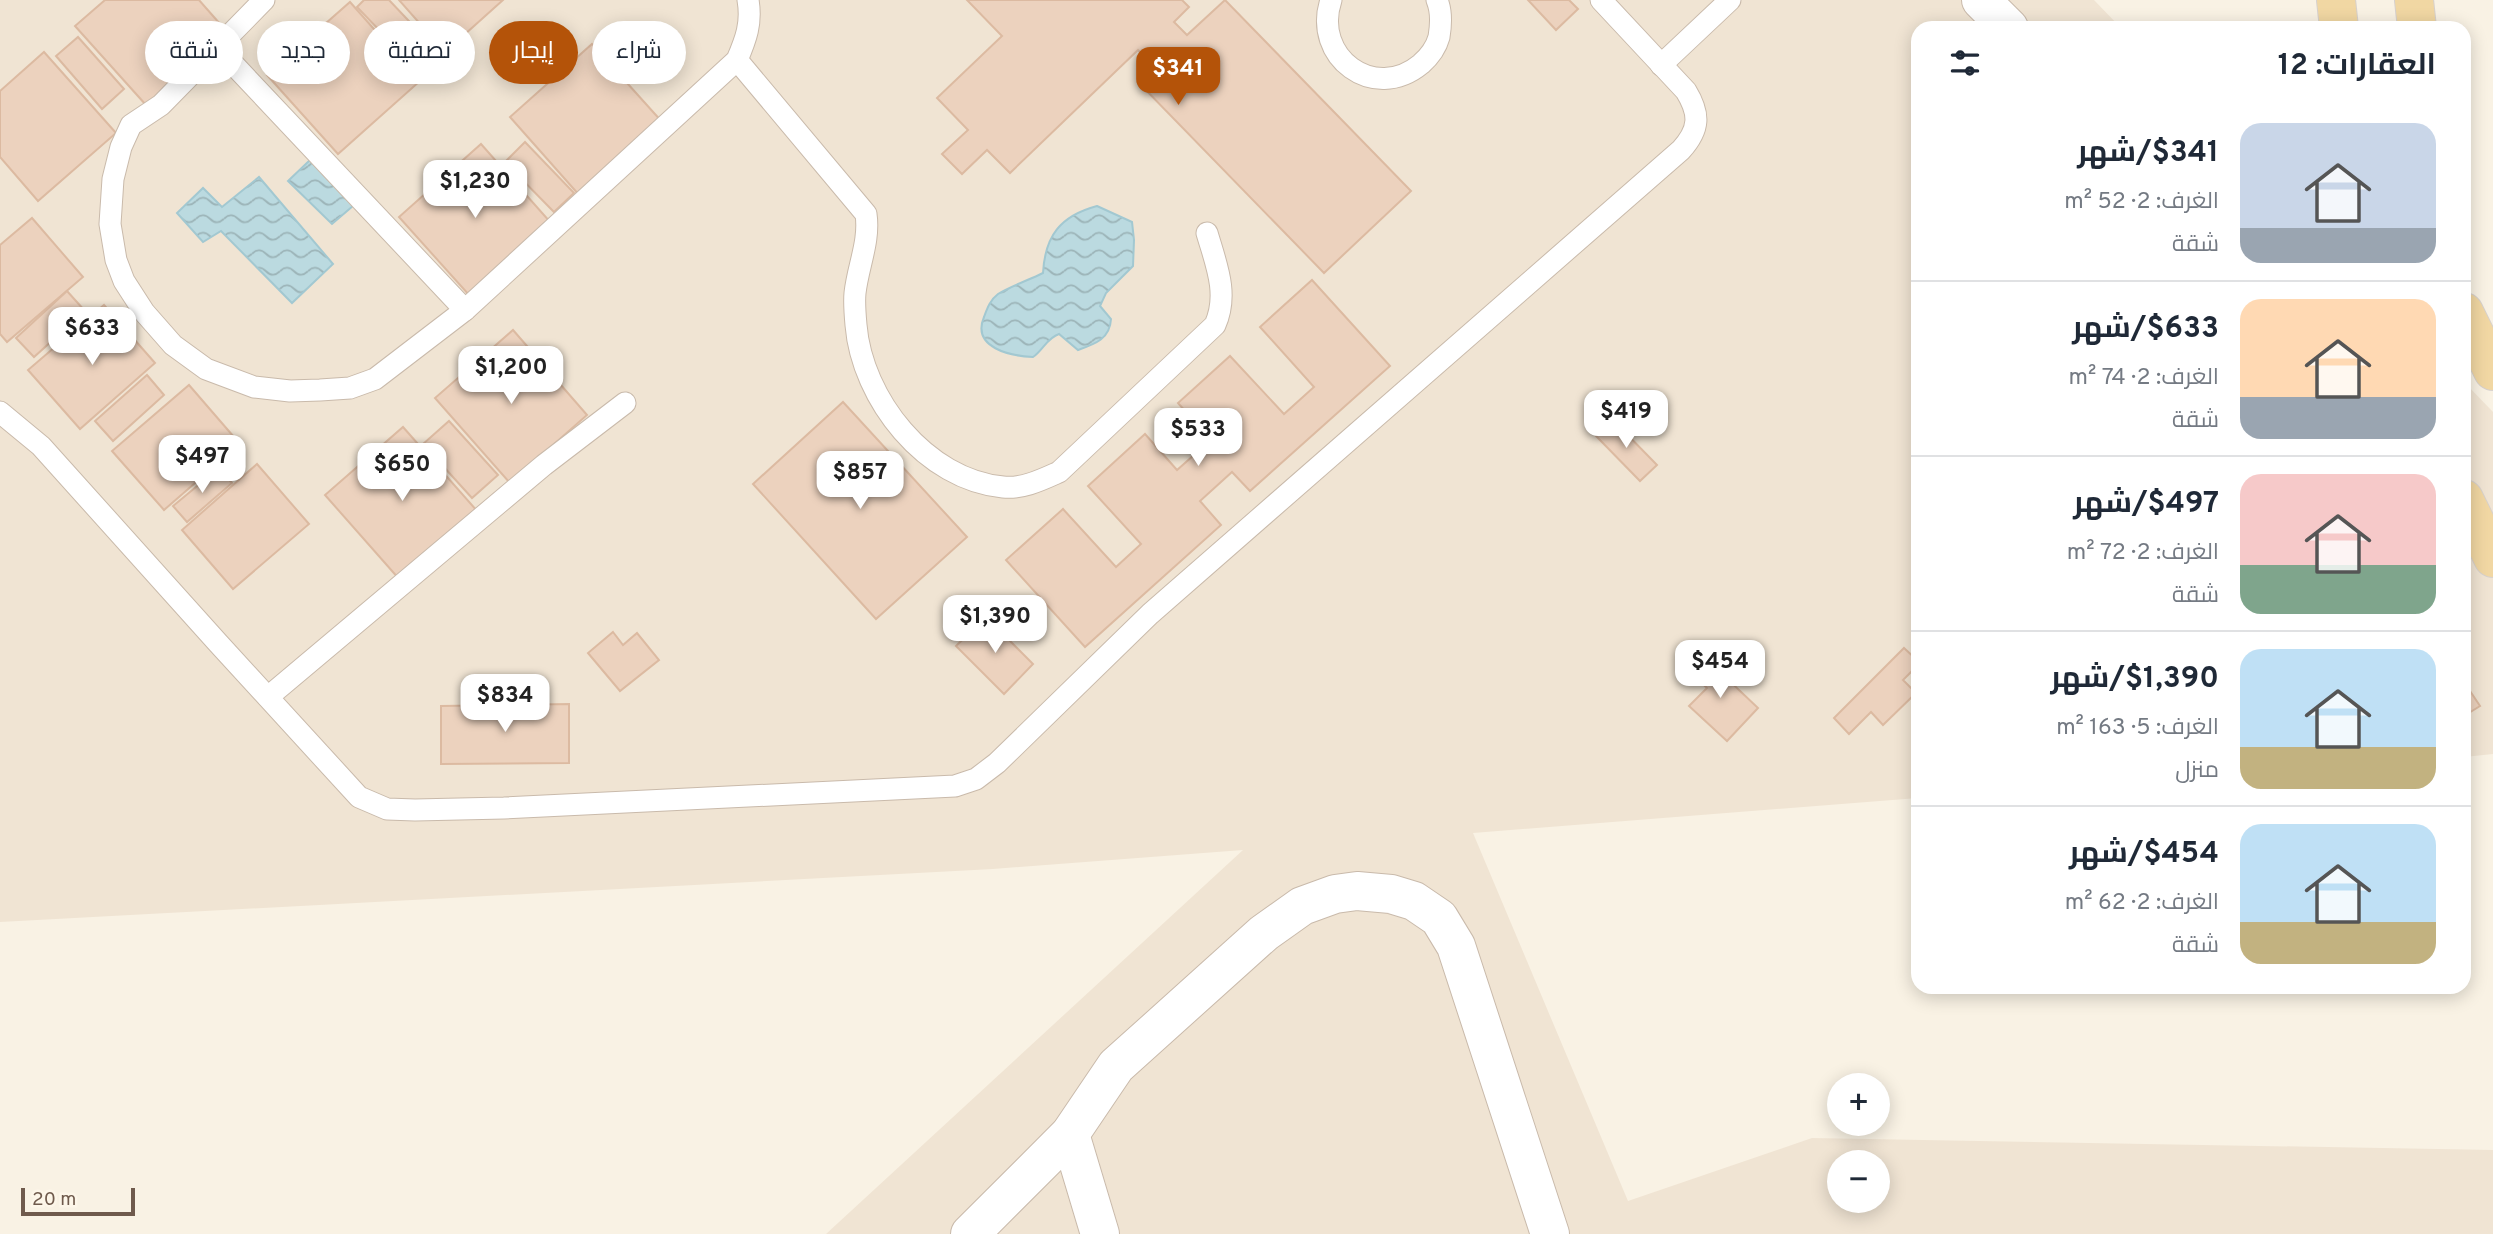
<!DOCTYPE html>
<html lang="ar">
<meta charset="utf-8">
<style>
:root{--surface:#fff;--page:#f2f2f3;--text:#1f2937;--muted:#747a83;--line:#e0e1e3;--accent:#b45309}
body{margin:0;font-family:Overpass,Cairo,sans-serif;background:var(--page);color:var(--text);direction:rtl;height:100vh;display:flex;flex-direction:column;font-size:26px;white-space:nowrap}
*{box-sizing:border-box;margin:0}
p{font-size:23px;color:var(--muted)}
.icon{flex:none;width:38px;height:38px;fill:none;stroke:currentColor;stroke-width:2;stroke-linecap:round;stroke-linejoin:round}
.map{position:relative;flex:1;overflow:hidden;direction:ltr}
.side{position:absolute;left:1911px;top:21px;width:560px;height:973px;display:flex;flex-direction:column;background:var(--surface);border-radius:21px;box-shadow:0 4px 18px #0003;direction:rtl}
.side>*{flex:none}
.hud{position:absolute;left:21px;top:21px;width:665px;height:63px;direction:rtl;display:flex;gap:14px}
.fabs{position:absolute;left:1827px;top:1073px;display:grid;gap:14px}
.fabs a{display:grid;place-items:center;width:63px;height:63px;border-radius:50%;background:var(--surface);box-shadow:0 4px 18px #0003;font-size:35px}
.scale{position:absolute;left:21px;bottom:18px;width:114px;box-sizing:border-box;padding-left:7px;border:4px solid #6f5a4c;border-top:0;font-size:19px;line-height:24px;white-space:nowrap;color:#6f5a4c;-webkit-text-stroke:5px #fdf6e9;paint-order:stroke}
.price{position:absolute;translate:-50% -60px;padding:0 16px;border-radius:14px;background:#fff;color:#222;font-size:23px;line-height:46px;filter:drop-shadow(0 2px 4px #0008)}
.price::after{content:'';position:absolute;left:50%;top:42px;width:21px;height:16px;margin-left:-10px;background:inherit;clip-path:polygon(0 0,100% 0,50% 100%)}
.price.on{background:var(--accent);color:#fff}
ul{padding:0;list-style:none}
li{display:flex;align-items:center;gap:21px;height:175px;padding:0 35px}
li+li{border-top:2px solid var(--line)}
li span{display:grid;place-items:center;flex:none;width:196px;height:140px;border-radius:21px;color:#555}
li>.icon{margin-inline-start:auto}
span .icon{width:84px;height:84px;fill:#fffc;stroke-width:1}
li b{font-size:30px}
h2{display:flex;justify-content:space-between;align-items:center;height:84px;padding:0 35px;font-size:30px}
.pill{padding:0 24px;border-radius:32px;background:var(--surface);box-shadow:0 4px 18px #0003;font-size:24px;line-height:63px}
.pill.on{background:var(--accent);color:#fff}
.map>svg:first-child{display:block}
</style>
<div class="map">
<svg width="2493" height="1234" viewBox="0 0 2493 1234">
<defs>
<pattern id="water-waves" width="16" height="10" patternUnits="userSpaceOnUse" patternTransform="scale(1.75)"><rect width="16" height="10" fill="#bbdae0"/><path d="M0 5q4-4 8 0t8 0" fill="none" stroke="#9cb4b8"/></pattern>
</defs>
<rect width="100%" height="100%" fill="#f9f2e4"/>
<g fill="#f0e4d3" fill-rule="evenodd">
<path d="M0 0H2094L2121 28H1918V798L1473 833 1628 1201 1812 1138 2493 1150V1234H826L1243 850 993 869 0 922ZM1839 1162H1878V1200H1839Z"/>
<path d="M2464 382 2493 412V754L2464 757Z"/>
</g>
<g fill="url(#water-waves)" stroke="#a2c8d1" stroke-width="2">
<path d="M311 159 361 199 332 224 288 181Z"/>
<path d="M259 177 333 264 292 303 221 231 203 242 177 213 203 188 222 207Z"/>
<path d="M1097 206 1132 222 1134 240 1133 266 1106 293 1100 306 1111 319C1110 339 1095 344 1078 350L1059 334C1047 338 1043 350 1033 357 1011 356 971 348 984 317 987 309 990 300 998 294 1011 286 1029 280 1043 273 1045 236 1060 216 1097 206Z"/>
</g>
<g fill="#ecd2be" stroke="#dcbaa1" stroke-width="2">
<path d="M105 0H199L228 33 146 105 75 26Z"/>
<path d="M364 0H389L425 38 405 57 357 7Z"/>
<path d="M399 0H503L445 52Z"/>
<path d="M967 0H1182L1189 7 1174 22 1187 35 1225 0 1411 191 1324 273 1138 82 1154 67 1138 50 1010 173 987 150 962 174 942 154 968 130 937 98 1002 36Z"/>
<path d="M1528 0H1569L1578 9 1556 30Z"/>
<path d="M350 2 420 81 338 154 267 75Z"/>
<path d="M78 37 124 89 102 109 56 56Z"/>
<path d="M592 44 663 123 580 196 510 117Z"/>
<path d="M44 52 116 133 38 201 0 157V91Z"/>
<path d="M525 142 574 193 554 212 505 162Z"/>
<path d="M481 144 551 223 470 296 399 217Z"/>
<path d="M32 218 83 277 7 342 0 334V245Z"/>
<path d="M1312 280 1390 366 1250 491 1232 472 1200 501 1221 525 1085 647 1006 560 1063 509 1116 567 1141 544 1088 486 1145 434 1177 470 1211 440 1178 403 1230 356 1284 414 1314 387 1260 327Z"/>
<path d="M67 291 85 311 34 357 16 338Z"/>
<path d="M104 305 155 363 80 429 28 370Z"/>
<path d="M513 330 587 415 510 483 435 398Z"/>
<path d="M147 375 164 395 113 441 95 421Z"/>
<path d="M189 385 240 444 164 510 112 451Z"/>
<path d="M843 402 967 537 876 619 753 484Z"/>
<path d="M1613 420 1657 465 1640 481 1596 436Z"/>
<path d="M449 421 498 475 472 498 423 444Z"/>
<path d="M403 427 478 512 400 580 325 495Z"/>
<path d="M257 464 309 524 233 589 182 530Z"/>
<path d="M219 468 232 483 187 522 173 506Z"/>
<path d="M986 617 1033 664 1004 694 956 646Z"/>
<path d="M613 632 623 645 637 633 659 660 620 691 588 653Z"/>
<path d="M1904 648 1918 661V665L1903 680 1916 693 1883 725 1871 712 1849 734 1834 718Z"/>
<path d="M1700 653 1758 708 1727 741 1689 706 1707 688 1686 668Z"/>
<path d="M2464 682 2480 706 2464 716Z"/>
<path d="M569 704V763L441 764V706Z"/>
</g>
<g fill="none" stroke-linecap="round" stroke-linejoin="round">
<g stroke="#c9baab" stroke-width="23">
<g id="lane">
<path d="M264 0 161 105 131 125 121 147 113 179 110 224 116 260 124 281 144 312 173 345 206 369 254 387 290 391 320 390 350 388 375 379 465 310 737 60C746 39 752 23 748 0"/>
<path d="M1331 0C1312 57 1374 103 1421 64 1429 57 1436 48 1439 37 1441 25 1442 12 1437 0"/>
<path d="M218 48 465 310"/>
<path d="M737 60 866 214C870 241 858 266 855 293 854 303 855 314 856 325 862 399 926 480 1003 487 1023 489 1041 480 1059 472L1215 325C1229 294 1216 264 1207 233"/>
<path d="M1661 65 1730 0"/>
<path d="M0 412 41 446 218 643 359 797 387 809 415 810 504 808 955 786 976 779 997 763 1150 614 1681 150C1700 129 1700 114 1686 91L1601 0"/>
<path d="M268 697 544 465 625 403"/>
</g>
</g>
<g stroke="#c9baab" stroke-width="40">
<g id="street">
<path d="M1981 0 2009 28"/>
<path d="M1070 1134 1100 1234"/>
<path d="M970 1234 1070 1134 1116 1066 1264 933 1302 906 1335 894 1357 891 1391 894 1414 901 1439 918 1456 946 1550 1234"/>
</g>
</g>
<g stroke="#d7d1cd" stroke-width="40">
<g id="primary">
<path d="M2336 0 2339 28"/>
<path d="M2414 0 2417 28"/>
<path d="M2464 312 2493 371"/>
<path d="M2464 499 2493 558"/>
</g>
</g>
<use href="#lane" stroke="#fff" stroke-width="21"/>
<use href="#street" stroke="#fff" stroke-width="38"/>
<use href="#primary" stroke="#f1d7a3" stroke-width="38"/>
</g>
</svg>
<div class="fabs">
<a>+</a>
<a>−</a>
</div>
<div class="scale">20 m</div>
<b class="price on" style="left:1178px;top:107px">$341</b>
<b class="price" style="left:475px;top:220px">$1,230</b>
<b class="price" style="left:92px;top:367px">$633</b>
<b class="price" style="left:511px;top:406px">$1,200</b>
<b class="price" style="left:1626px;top:450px">$419</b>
<b class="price" style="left:1198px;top:468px">$533</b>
<b class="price" style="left:202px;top:495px">$497</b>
<b class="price" style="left:402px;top:503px">$650</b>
<b class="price" style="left:860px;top:511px">$857</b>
<b class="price" style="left:995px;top:655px">$1,390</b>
<b class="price" style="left:1720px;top:700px">$454</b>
<b class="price" style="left:505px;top:734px">$834</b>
<div class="hud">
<a class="pill">شراء</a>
<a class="pill on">إيجار</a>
<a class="pill">تصفية</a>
<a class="pill">جديد</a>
<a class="pill">شقة</a>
</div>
<section class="side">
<h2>العقارات: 12<svg class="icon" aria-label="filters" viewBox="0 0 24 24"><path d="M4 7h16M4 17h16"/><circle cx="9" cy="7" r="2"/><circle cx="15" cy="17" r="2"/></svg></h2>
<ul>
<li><span style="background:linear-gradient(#c9d6e8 75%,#9aa5b1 0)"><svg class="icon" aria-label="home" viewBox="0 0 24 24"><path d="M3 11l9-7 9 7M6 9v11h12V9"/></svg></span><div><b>$341/شهر</b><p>الغرف: 2 · 52 m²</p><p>شقة</p></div></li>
<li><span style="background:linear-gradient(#ffd9b3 70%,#9aa5b1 0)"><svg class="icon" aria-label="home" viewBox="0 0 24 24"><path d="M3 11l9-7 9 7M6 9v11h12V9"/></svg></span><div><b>$633/شهر</b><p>الغرف: 2 · 74 m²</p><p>شقة</p></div></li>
<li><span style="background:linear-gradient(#f6c9c9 65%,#7fa58c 0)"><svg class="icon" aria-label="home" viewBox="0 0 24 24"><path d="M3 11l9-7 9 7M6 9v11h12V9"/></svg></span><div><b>$497/شهر</b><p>الغرف: 2 · 72 m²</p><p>شقة</p></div></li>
<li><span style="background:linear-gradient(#bfe0f5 70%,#c2b280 0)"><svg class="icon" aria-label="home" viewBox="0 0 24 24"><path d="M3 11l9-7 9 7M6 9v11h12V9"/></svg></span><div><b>$1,390/شهر</b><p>الغرف: 5 · 163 m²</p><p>منزل</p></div></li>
<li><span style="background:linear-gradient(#bfe0f5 70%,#c2b280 0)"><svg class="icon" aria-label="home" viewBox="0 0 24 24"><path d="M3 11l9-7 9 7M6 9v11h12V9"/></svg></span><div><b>$454/شهر</b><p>الغرف: 2 · 62 m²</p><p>شقة</p></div></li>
</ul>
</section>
</div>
